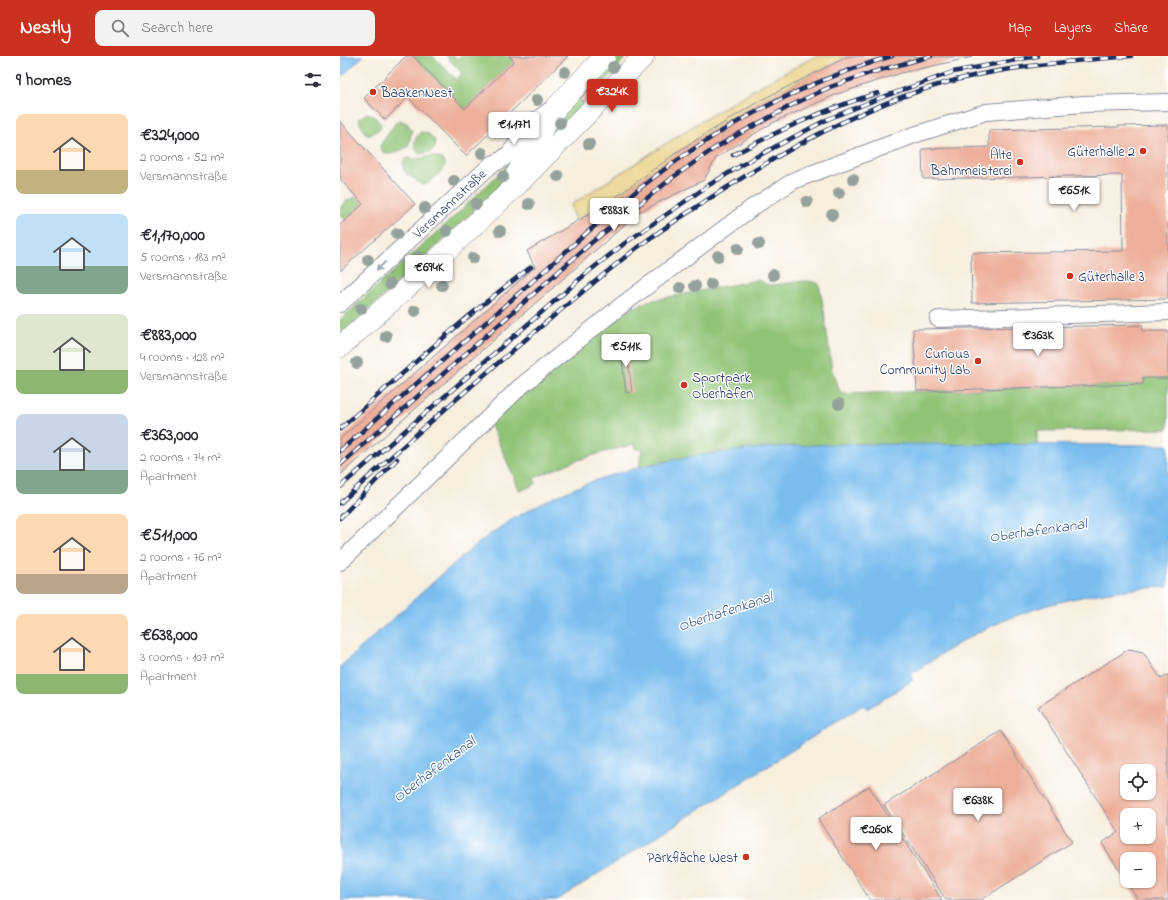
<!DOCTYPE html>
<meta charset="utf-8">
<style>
:root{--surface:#fff;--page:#f2f2f3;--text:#2b2b33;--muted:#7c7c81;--accent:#c8321e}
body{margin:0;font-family:"Indie Flower",sans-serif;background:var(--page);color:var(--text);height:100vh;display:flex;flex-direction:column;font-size:15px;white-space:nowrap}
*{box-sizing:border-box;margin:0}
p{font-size:13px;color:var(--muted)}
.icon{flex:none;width:22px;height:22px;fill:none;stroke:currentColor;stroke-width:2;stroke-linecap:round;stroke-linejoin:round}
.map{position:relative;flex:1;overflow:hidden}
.sheet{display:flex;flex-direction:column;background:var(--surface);width:340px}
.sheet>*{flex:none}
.tools{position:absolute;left:780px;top:708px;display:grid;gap:8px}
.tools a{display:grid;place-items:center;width:36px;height:36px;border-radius:8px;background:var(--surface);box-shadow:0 1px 3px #0004;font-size:20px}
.price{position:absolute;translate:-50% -34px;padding:0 9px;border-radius:4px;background:#fff;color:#222;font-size:13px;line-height:26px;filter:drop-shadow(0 1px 2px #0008)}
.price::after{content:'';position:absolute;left:50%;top:24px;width:12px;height:9px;margin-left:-6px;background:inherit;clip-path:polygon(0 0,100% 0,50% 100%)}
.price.on{background:var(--accent);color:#fff}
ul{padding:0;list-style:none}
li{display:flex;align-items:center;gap:12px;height:100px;padding:0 16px}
li span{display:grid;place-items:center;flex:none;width:112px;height:80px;border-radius:8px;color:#555}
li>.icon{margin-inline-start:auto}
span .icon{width:48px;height:48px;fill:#fffc;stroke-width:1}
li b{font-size:17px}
h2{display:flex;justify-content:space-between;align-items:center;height:48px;padding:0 16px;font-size:17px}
header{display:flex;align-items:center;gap:24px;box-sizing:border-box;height:56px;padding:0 20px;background:var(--accent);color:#fff}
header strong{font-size:19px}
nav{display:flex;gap:22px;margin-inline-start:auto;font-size:14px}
.search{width:280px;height:36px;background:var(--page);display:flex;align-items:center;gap:10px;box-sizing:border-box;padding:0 14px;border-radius:8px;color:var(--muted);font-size:15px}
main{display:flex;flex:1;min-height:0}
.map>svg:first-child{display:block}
</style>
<header>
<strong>Nestly</strong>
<div class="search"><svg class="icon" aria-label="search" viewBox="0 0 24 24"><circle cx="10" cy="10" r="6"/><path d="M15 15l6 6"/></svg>Search here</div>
<nav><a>Map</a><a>Layers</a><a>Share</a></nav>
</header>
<main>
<section class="sheet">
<h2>9 homes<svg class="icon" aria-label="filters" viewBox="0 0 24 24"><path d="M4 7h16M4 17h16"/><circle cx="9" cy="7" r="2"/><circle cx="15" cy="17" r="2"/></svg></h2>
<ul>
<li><span style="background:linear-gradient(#ffd9b3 70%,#c2b280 0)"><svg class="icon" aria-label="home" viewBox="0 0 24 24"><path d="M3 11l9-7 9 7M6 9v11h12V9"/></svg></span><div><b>€324,000</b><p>2 rooms · 52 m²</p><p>Versmannstraße</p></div></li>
<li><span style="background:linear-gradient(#bfe0f5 65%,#7fa58c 0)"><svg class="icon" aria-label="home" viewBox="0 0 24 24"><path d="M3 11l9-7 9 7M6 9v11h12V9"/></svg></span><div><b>€1,170,000</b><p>5 rooms · 183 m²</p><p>Versmannstraße</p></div></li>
<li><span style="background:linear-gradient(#dfe7d0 70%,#8fb573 0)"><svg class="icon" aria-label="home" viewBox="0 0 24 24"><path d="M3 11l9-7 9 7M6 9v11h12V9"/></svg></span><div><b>€883,000</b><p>4 rooms · 128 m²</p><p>Versmannstraße</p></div></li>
<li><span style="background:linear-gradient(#c9d6e8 70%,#7fa58c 0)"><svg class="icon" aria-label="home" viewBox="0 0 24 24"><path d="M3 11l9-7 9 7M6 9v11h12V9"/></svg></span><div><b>€363,000</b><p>2 rooms · 74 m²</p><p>Apartment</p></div></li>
<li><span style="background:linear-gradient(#ffd9b3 75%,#b9a48a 0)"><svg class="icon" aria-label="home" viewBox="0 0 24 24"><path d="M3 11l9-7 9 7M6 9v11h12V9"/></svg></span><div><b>€511,000</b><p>2 rooms · 76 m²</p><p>Apartment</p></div></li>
<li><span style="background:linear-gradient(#ffd9b3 75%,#8fb573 0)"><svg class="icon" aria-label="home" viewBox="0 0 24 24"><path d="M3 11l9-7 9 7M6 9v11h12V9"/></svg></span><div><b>€638,000</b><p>3 rooms · 107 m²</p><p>Apartment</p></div></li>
</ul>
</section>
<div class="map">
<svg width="828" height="844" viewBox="0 0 828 844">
<rect width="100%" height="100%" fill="#fff"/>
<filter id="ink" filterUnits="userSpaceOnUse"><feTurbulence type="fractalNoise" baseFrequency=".025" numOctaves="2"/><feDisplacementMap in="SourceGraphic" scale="8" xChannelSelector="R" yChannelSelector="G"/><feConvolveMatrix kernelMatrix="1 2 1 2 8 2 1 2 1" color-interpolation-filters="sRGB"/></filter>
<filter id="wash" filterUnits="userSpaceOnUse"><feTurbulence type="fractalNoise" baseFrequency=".012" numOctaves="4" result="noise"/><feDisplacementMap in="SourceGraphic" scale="16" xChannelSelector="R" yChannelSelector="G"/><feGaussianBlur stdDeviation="0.9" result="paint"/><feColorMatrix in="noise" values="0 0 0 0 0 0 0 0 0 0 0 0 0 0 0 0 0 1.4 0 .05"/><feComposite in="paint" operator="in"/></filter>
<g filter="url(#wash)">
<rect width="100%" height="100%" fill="#f7eedd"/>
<g fill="#90c374" stroke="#567969">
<path d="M73 0H93L117 24 122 17 106 0H114L117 3 121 0H169L174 5 125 53Z"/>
<path d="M277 0H286L275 15 218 76 202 87 224 54Z"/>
<path d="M27 57 33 59 41 68 40 73 28 80 25 77 19 65 20 62Z"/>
<path d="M60 64 68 68 72 75 68 91C59 95 43 105 40 90L56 66Z"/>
<path d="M81 76 89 78 95 85V92L90 96 79 98C72 90 74 82 81 76Z"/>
<path d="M180 97 167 119 154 136 0 280V264L115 160Z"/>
<path d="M93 100 102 103 106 107C103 114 89 130 81 129L74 122 67 119 64 114 63 108 65 103 68 102 74 103Z"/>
<path d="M17 141 23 148 6 164 0 159C0 147 5 145 17 141Z"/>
<path d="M417 224C423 224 425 230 431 229 444 229 469 221 479 228L484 255 492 315 501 338 802 328 803 322H828V373L697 375V390L510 388 434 391 343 402 299 411 302 393H296L295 388 264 396 232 406 194 422 196 428 180 435 150 367 184 334 284 256 308 245Z"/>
</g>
<path fill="#eeda9e" stroke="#84847e" d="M476 0H509L421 44 340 94 269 146 236 165 231 149 350 72 420 30Z"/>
<g fill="#79bdef" stroke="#4a76a6">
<path d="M0 0H23L0 22Z"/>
<path d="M510 388 828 389V531C768 533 709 544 654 569 624 582 597 601 570 619L573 624 527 653 523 649 217 844H0V611C29 584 58 558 87 532 111 510 135 488 162 470 267 402 387 391 510 388Z"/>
</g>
<g id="blocks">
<g fill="#edaf9a" fill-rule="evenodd">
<path d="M66 0H73L125 53 174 5 169 0H228L126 100 68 41 45 64 24 42Z"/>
<path d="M509 0 633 1 561 17 497 38 432 67 376 102 364 124 299 156 0 419V383L195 211 187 195 269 146 340 94 421 44Z"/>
<path d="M258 24 263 28 245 48 240 43Z"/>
<path d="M0 65 75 148 0 215V169L23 148 0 123Z"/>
<path d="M828 69V243L632 247 631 197 783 195 782 119 583 123 582 93 649 91V74L778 71V70Z"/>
<path d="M803 269 802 275H828V322H803V328L577 335 573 273Z"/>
<path d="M286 287 292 336 286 337 280 288Z"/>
<path d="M789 593 803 596 821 623 828 619V844H798L762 787 778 776 698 651ZM787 715H809V737H787ZM787 759H809V781H787ZM787 803H809V825H787Z"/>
<path d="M661 675 732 786 641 844H606L544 749Z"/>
<path d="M529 730 602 844H530L478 763Z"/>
</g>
</g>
</g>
<g filter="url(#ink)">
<use href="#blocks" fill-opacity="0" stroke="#898e9e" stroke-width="1"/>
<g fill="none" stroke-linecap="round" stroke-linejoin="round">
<g stroke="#898e9e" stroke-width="18">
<g id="minor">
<path d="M0 248 152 108C171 103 178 83 191 69 197 63 205 58 213 52"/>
<path d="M598 263 828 256"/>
<path d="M0 506 180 331 282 249 413 151 455 124 574 79 646 56 744 48 828 46"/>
</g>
</g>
<g stroke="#898e9e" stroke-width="22">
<g id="major">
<path d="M175 121 194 86 218 49 265 0"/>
<path d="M0 291 73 226 178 128 304 0"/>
</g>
</g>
<use href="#minor" stroke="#fff" stroke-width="16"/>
<use href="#major" stroke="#fff" stroke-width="21"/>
<g stroke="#1b2f5e" stroke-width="4.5">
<g id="rail">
<path d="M393 99C439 74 488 52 538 37"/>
<path d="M0 373C62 318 124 261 191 211"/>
<path d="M0 395C62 341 124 286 186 231 231 191 276 149 325 113 393 63 472 24 552 0"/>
<path d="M0 409 251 187 332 122 375 92 397 79 454 48 490 31 530 17 591 0"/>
<path d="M0 431 248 216 285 187 369 129 412 103 488 63 540 42 613 16 697 0"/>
<path d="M0 447C73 381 146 316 222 253 246 233 270 213 294 194 323 172 353 153 383 134 458 86 537 43 624 22 679 9 735 5 791 0"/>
<path d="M0 462 57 403"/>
</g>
</g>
<use href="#rail" stroke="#fff" stroke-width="3" stroke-dasharray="9" stroke-linecap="butt"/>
</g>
<g fill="#95a29c">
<circle cx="273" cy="11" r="6"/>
<circle cx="225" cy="16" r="6"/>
<circle cx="197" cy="44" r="6"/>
<circle cx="220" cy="67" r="6"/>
<circle cx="170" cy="71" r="6"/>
<circle cx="249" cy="88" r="6"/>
<circle cx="142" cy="97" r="6"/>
<circle cx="218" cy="120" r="6"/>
<circle cx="163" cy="121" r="6"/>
<circle cx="513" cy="123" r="6"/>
<circle cx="114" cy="125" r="6"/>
<circle cx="499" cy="137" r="6"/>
<circle cx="467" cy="146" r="6"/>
<circle cx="136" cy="148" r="6"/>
<circle cx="189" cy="148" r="6"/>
<circle cx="85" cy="152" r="6"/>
<circle cx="492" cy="159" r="6"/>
<circle cx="107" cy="175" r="6"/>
<circle cx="160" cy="175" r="6"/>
<circle cx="57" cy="178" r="6"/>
<circle cx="419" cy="188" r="6"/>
<circle cx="398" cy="193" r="6"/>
<circle cx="378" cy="200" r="6"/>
<circle cx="79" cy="201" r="6"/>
<circle cx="133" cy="202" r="6"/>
<circle cx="28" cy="204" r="6"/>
<circle cx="433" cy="219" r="6"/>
<circle cx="50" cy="228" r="6"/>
<circle cx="371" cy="228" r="6"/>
<circle cx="102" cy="229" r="6"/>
<circle cx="355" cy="230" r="6"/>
<circle cx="340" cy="232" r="6"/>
<circle cx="21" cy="253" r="6"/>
<circle cx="75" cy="255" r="6"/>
<circle cx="46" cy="280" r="6"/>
<circle cx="17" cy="307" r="6"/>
<circle cx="499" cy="348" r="6"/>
</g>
<defs><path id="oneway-shaft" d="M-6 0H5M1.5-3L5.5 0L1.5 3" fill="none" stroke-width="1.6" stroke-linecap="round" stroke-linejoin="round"/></defs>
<use stroke="#8d97ae" href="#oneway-shaft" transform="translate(41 210) rotate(137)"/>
</g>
<g fill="#c8321e" stroke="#fff" stroke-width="1.5">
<circle cx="33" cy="36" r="4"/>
<circle cx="803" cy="95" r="4"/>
<circle cx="680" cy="106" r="4"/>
<circle cx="730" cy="220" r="4"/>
<circle cx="638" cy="305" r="4"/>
<circle cx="344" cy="329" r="4"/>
<circle cx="406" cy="801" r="4"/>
</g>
<g text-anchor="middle" stroke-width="3" stroke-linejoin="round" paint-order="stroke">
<g font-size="14" fill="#1b2f5e" stroke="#fff" text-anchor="end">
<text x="41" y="41" text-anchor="start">BaakenNest</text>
<text x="795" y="100">Güterhalle 2</text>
<text x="672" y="103">Alte<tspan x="672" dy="16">Bahnmeisterei</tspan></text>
<text x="738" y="225" text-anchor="start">Güterhalle 3</text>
<text x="630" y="302">Curious<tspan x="630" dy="16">Community Lab</tspan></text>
<text x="352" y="326" text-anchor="start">Sportpark<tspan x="352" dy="16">Oberhafen</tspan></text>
<text x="398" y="806">Parkfläche West</text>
</g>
<g font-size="14" fill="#1b2f5e" stroke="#fff">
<text transform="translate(109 147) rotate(-43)" y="5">Versmannstraße</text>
</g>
<g font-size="15" font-style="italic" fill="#375a8a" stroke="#fff">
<text transform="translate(698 474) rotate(-8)" y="5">Oberhafenkanal</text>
<text transform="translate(385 555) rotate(-18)" y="5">Oberhafenkanal</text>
<text transform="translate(94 713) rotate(-37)" y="5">Oberhafenkanal</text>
</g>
</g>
</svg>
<div class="tools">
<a><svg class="icon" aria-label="locate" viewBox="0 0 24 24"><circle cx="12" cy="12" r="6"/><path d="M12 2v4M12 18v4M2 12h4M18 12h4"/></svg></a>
<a>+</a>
<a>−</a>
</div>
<b class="price on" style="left:272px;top:57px">€324K</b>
<b class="price" style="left:174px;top:90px">€1.17M</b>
<b class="price" style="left:734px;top:156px">€651K</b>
<b class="price" style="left:274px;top:176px">€883K</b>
<b class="price" style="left:89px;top:233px">€694K</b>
<b class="price" style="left:698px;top:301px">€363K</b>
<b class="price" style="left:286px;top:312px">€511K</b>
<b class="price" style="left:638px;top:766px">€638K</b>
<b class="price" style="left:536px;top:795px">€260K</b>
</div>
</main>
